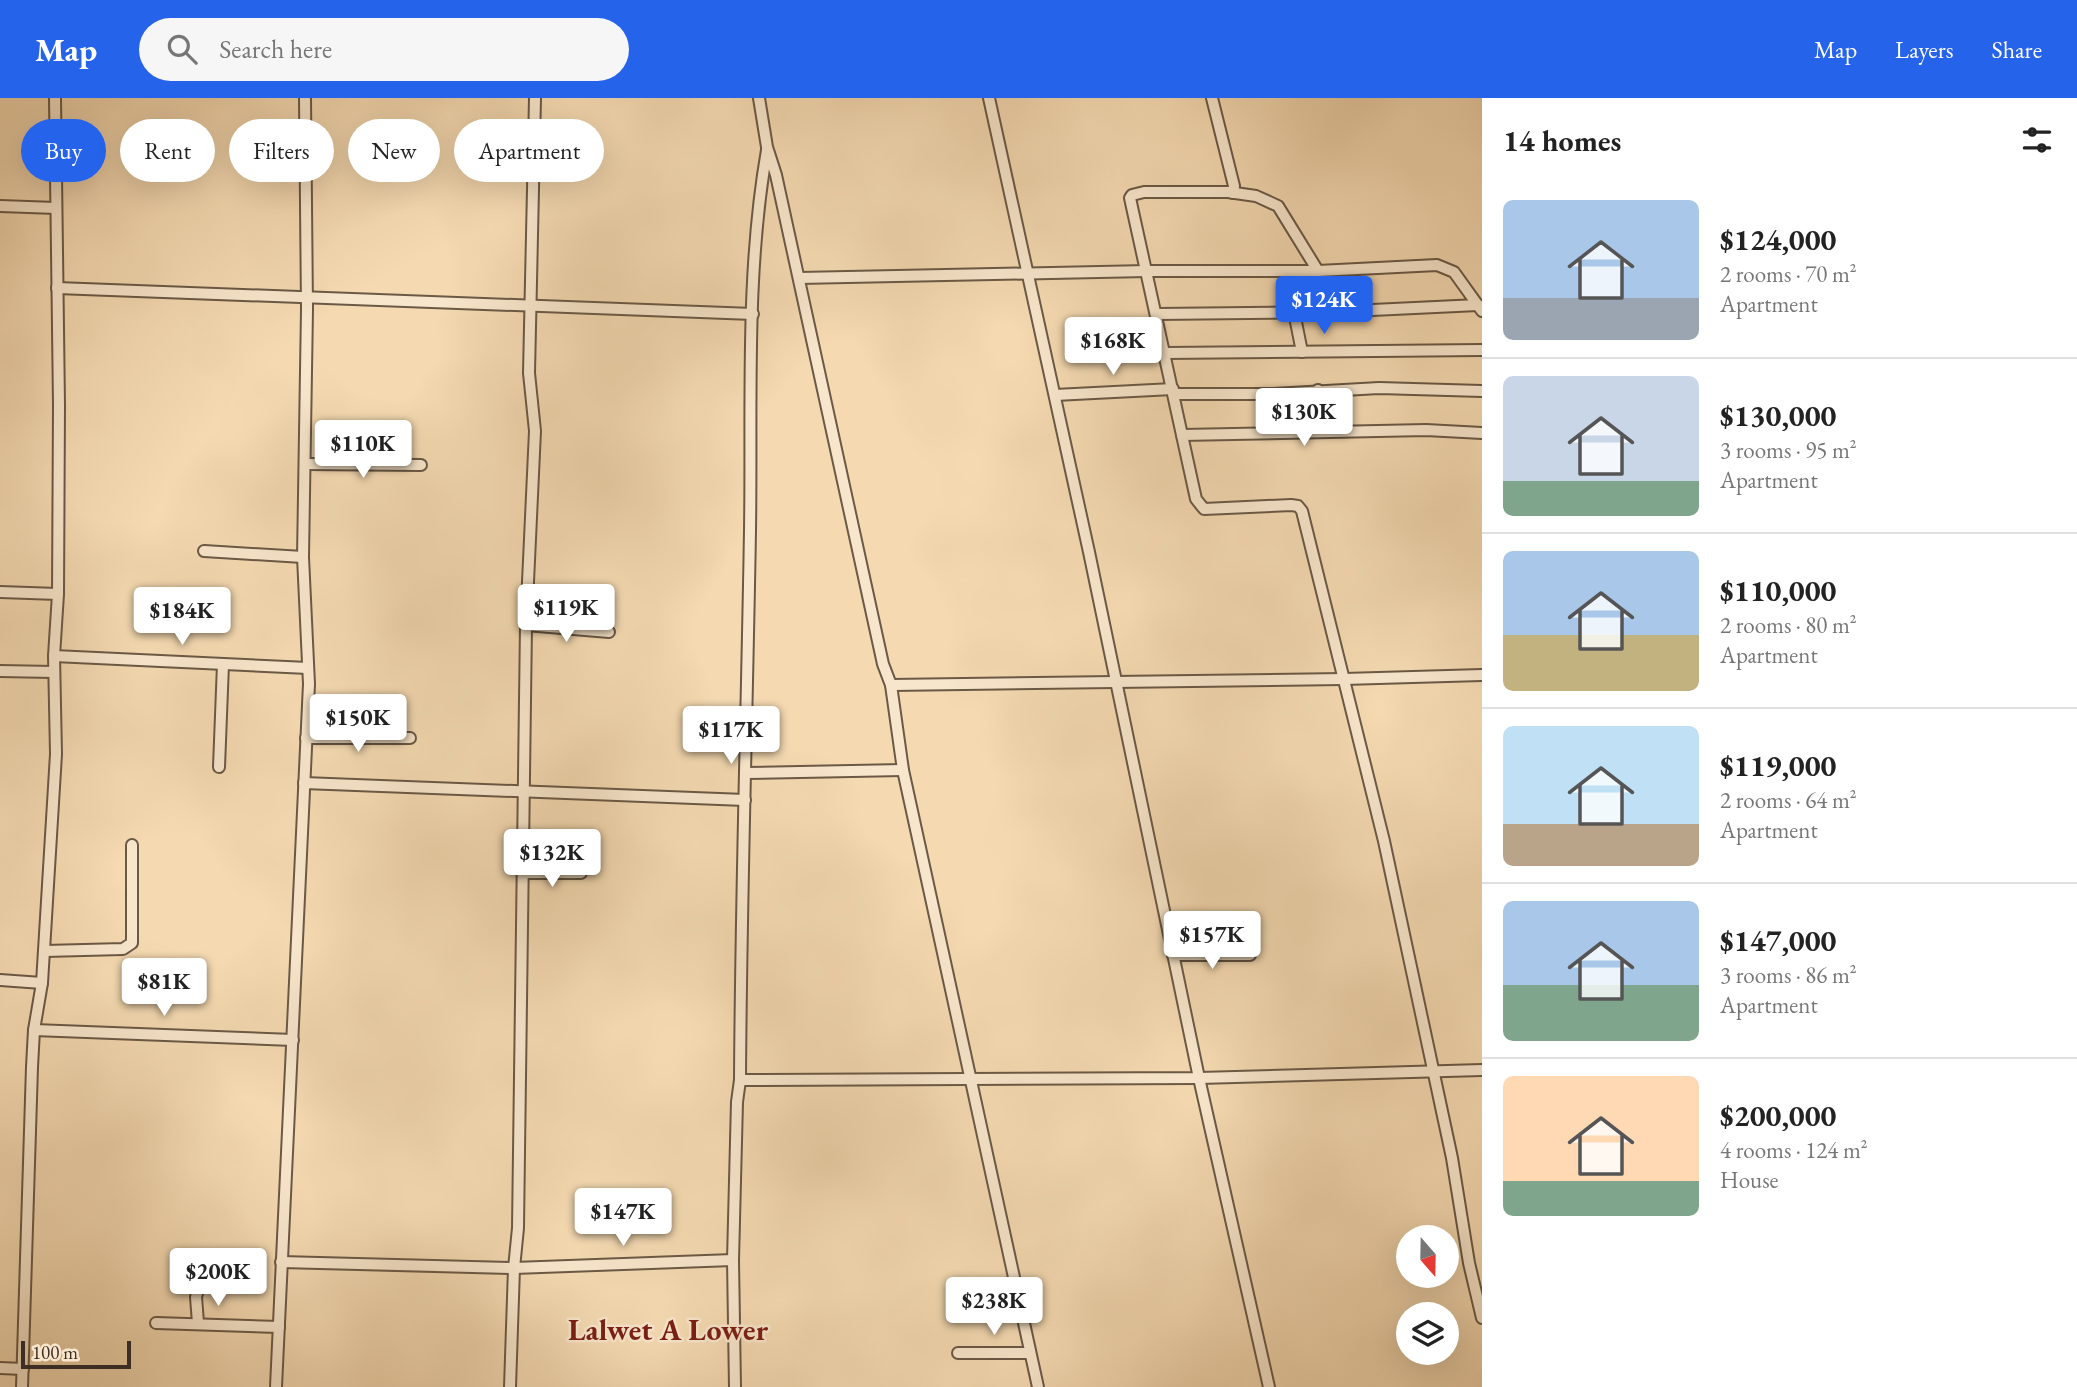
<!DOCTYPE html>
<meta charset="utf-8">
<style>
:root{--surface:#fff;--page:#f6f6f6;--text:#222;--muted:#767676;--line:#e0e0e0;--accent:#2563eb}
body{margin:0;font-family:"EB Garamond",serif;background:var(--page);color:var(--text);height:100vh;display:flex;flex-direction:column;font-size:26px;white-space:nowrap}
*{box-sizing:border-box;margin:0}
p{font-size:23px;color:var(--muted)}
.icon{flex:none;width:38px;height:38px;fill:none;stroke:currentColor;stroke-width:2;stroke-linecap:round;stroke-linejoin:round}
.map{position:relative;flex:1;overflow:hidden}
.sheet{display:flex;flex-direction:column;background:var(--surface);width:595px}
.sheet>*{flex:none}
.banner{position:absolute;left:21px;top:21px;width:665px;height:63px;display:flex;gap:14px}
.needle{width:46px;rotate:160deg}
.tools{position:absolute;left:1396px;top:1127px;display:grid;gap:14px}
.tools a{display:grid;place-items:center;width:63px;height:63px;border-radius:50%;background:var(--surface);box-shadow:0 7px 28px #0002;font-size:35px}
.scale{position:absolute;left:21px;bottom:18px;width:110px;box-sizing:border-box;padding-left:7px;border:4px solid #3c2e23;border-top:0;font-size:19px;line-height:24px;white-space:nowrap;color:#3c2e23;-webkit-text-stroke:5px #f8e6cc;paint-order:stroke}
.price{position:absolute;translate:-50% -60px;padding:0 16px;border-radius:7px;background:#fff;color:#222;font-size:23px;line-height:46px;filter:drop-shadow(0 2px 4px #0008)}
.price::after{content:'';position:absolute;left:50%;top:42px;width:21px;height:16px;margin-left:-10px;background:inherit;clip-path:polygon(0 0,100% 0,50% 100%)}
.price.active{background:var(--accent);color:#fff}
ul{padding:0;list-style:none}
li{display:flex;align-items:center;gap:21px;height:175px;padding:0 21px}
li+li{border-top:2px solid var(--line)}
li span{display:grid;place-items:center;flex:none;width:196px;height:140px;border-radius:10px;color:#555}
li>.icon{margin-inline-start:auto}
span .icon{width:84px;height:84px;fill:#fffc;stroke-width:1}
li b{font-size:30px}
h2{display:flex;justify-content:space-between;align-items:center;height:84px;padding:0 21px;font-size:30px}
.chip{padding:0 24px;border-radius:32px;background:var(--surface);box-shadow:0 7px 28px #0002;font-size:24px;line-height:63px}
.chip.active{background:var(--accent);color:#fff}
header{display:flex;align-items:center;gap:42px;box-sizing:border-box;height:98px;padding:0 35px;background:var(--accent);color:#fff}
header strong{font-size:33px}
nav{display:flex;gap:38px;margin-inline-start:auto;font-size:24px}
.search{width:490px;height:63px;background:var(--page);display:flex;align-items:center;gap:18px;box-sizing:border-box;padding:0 24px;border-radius:38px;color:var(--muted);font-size:26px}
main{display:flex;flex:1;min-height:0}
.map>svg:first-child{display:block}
</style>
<header>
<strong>Map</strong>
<div class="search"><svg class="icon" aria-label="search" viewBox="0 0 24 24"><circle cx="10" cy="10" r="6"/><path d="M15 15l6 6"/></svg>Search here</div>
<nav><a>Map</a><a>Layers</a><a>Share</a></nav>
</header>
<main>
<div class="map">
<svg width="1482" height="1289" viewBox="0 0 1482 1289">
<rect width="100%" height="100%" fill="#f4d9b1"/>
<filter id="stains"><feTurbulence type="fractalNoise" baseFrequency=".00286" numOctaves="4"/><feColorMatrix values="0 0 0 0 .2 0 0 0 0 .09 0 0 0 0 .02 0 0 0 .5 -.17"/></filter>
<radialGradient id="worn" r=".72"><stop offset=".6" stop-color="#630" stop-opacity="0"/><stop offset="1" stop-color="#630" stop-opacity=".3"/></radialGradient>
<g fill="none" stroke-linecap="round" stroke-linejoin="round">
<g stroke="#6a5946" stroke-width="14">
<g id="minor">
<path d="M759 0 767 49 776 77 883 566 891 587 903 672 1038 1289"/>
<path d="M989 0 1089 454 1199 980 1269 1289"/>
<path d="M1212 0 1234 88 1233 95"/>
<path d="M0 108 56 110"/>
<path d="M1288 173 1289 189 1302 254"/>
<path d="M1318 173 1278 108 1256 98 1228 94H1144L1132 97 1130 100 1196 401 1204 411 1291 407 1298 408 1302 413 1384 743 1452 1060 1469 1165 1482 1220"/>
<path d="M799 180 1147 173H1318L1437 167 1454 174 1482 213"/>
<path d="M57 190 753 216"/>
<path d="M1157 216 1330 214 1478 207"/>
<path d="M1166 255 1482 252"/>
<path d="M1318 292 1323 333"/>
<path d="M1174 296H1273L1379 290 1482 293"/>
<path d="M1055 297 1173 291"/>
<path d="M1182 337 1426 332 1482 335"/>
<path d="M306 366 421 367"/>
<path d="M204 453 303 459"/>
<path d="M0 494 58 496"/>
<path d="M526 527 609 534"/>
<path d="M54 558 308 570"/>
<path d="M0 573 54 574"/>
<path d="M891 587 1344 581 1482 577"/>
<path d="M306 640H410"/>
<path d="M219 669 223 566"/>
<path d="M746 675 903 672"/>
<path d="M304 685 745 702"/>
<path d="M523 775H581"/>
<path d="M45 853 123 851 132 845V747"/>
<path d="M1173 857H1250"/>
<path d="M0 882 42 885"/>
<path d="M34 932 293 942"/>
<path d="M740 982 1199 980 1482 972"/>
<path d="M281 1164 514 1170 733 1162"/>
<path d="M156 1225 279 1229"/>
<path d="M198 1225 196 1199 202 1177"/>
<path d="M958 1255H1030"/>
<path d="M0 1270 23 1271"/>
<path d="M22 1289 32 969 34 932 42 885 56 656 54 558 58 496 59 307 55 0"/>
<path d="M276 1289 309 586 303 459 307 211 305 0"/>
<path d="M510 1289 514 1170 518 1130 526 527 535 333 529 275 535 0"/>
<path d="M735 1289 733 1162 737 1004 740 982C741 799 747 616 750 432 752 306 745 177 767 52"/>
</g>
</g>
<use href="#minor" stroke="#f8e6cc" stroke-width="10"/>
</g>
<g text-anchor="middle" stroke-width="5" stroke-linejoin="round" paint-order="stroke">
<g font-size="30" font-weight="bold" fill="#7a1f14" stroke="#f8e6cc">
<text x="668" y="1242">Lalwet A Lower</text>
</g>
</g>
<rect width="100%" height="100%" filter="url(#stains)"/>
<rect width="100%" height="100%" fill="url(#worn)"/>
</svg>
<div class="tools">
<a><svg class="needle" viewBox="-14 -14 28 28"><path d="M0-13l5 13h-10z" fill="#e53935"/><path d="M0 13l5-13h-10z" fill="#767676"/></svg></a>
<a><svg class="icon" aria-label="layers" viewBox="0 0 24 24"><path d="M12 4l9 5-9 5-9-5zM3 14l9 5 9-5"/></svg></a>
</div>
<div class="scale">100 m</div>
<b class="price active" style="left:1324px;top:238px">$124K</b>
<b class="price" style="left:1113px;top:279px">$168K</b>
<b class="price" style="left:1304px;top:350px">$130K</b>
<b class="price" style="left:363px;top:382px">$110K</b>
<b class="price" style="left:566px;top:546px">$119K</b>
<b class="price" style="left:182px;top:549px">$184K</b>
<b class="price" style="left:358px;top:656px">$150K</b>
<b class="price" style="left:731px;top:668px">$117K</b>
<b class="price" style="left:552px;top:791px">$132K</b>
<b class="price" style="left:1212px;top:873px">$157K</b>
<b class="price" style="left:164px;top:920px">$81K</b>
<b class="price" style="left:623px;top:1150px">$147K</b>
<b class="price" style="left:218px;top:1210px">$200K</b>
<b class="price" style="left:994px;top:1239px">$238K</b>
<div class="banner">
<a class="chip active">Buy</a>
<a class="chip">Rent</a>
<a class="chip">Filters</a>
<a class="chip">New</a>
<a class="chip">Apartment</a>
</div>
</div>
<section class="sheet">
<h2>14 homes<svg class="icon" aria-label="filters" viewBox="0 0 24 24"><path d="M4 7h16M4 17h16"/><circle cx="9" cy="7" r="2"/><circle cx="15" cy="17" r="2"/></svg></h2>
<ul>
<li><span style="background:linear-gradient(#a9c7e8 70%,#9aa5b1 0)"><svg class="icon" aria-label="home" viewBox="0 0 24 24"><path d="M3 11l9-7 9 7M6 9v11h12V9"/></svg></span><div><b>$124,000</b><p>2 rooms · 70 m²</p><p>Apartment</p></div></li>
<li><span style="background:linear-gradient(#c9d6e8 75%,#7fa58c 0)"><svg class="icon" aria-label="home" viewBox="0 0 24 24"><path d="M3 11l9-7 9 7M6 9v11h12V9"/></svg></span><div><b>$130,000</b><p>3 rooms · 95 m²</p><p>Apartment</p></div></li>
<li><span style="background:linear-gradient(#a9c7e8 60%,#c2b280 0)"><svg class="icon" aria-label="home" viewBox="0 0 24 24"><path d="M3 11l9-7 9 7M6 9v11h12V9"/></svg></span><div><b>$110,000</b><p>2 rooms · 80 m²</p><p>Apartment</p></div></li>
<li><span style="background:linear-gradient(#bfe0f5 70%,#b9a48a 0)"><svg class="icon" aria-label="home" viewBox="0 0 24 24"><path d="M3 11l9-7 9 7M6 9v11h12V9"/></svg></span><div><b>$119,000</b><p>2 rooms · 64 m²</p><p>Apartment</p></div></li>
<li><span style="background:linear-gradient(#a9c7e8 60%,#7fa58c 0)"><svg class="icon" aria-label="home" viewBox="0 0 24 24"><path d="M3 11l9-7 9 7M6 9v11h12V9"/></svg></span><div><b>$147,000</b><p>3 rooms · 86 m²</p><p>Apartment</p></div></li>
<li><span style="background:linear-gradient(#ffd9b3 75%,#7fa58c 0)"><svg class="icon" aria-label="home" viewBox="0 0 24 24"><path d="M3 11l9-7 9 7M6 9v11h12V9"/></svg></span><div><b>$200,000</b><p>4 rooms · 124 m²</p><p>House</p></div></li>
</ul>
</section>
</main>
